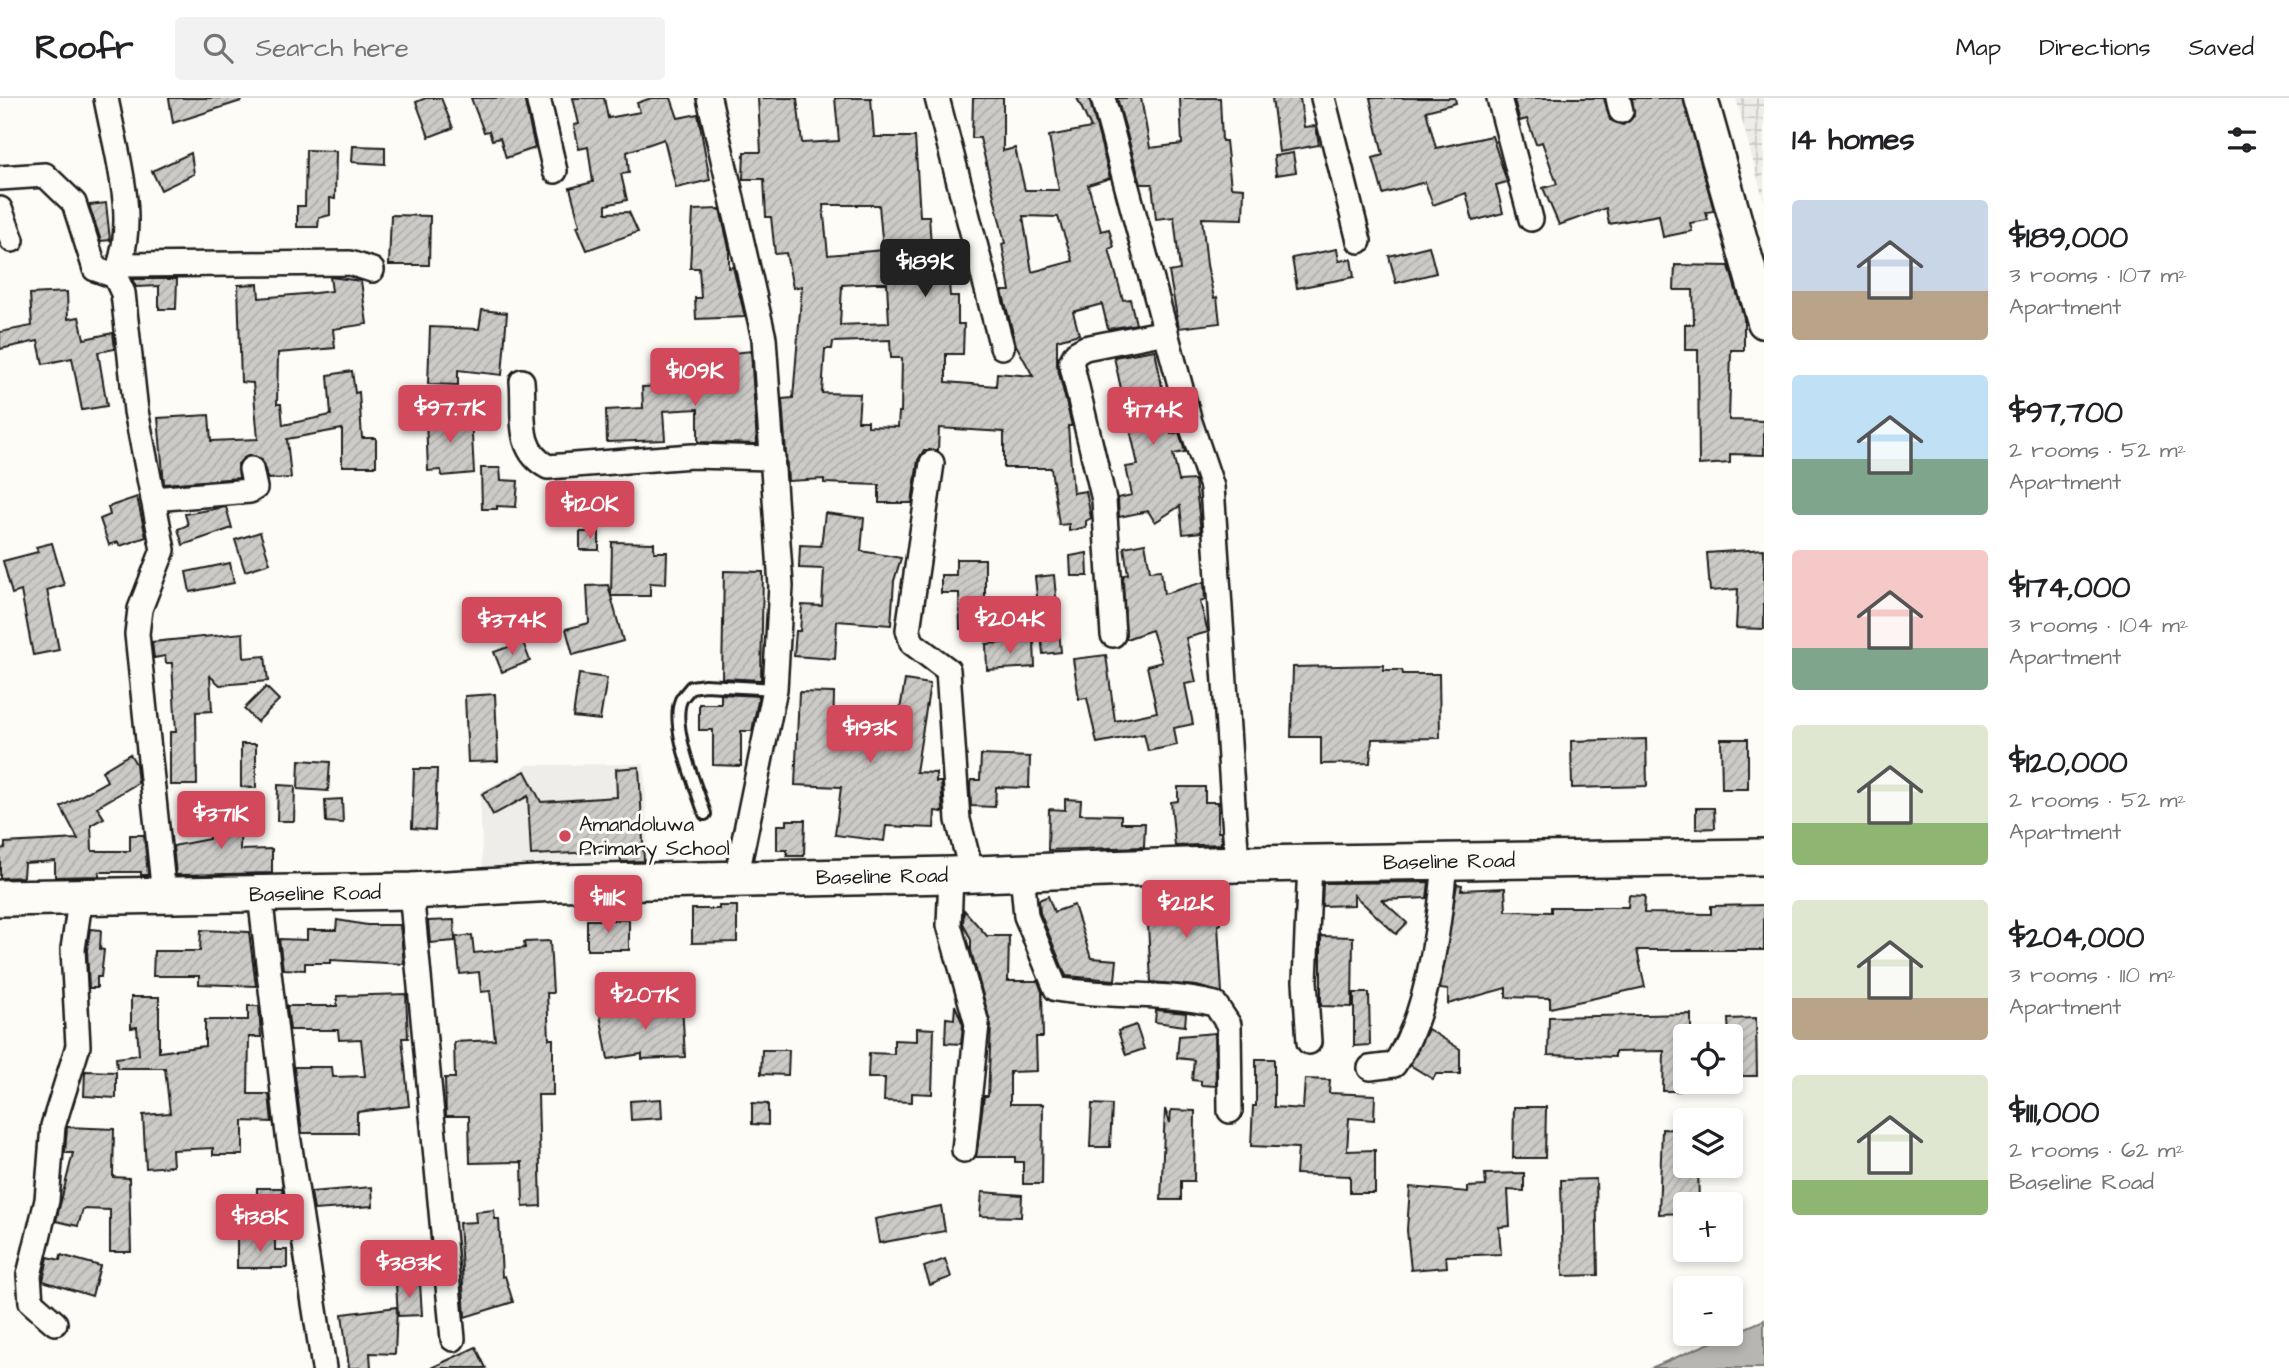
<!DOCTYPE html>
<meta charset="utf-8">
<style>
:root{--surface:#fff;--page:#f2f2f2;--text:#202124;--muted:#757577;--line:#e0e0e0;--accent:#d1495b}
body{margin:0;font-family:"Architects Daughter",sans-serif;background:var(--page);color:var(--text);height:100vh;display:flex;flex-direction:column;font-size:26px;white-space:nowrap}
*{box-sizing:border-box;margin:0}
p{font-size:23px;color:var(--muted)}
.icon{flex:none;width:38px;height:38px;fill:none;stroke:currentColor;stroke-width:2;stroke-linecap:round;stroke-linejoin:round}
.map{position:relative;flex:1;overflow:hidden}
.drawer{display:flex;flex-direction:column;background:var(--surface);width:525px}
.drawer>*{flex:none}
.buttons{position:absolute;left:1673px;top:926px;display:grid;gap:14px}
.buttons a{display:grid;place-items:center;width:70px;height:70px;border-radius:7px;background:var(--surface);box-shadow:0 4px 10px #0003;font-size:35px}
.price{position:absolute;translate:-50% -60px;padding:0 16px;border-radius:7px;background:var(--accent);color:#fff;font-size:23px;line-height:46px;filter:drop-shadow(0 2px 4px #0008)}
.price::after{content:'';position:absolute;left:50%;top:42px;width:21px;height:16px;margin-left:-10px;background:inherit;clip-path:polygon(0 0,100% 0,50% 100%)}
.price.active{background:#222;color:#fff}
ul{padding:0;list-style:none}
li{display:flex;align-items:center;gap:21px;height:175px;padding:0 28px}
li span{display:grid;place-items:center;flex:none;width:196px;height:140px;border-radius:7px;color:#555}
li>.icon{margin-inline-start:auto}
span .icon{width:84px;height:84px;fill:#fffc;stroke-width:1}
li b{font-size:30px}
h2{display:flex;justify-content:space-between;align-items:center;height:84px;padding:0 28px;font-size:30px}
header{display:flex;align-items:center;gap:42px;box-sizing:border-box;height:98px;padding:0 35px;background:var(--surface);border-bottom:2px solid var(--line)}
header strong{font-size:33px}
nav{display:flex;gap:38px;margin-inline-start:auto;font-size:24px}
.search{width:490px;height:63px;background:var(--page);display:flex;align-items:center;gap:18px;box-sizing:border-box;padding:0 24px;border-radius:7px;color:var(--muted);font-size:26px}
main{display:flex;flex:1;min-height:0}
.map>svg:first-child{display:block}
</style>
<header>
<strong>Roofr</strong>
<div class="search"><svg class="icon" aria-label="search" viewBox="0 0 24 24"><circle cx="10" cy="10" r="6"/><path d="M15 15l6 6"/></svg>Search here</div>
<nav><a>Map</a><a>Directions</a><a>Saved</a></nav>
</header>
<main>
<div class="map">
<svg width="1764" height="1270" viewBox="0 0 1764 1270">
<defs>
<pattern id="industrial-grid" width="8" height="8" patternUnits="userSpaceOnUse" patternTransform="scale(1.75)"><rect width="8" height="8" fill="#eeede9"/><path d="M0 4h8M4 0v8" fill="none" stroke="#cccbc7"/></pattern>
<pattern id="building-hatch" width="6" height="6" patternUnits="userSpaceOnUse" patternTransform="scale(1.75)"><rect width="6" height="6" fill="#cccbc8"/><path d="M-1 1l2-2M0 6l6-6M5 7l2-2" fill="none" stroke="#afaeab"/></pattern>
</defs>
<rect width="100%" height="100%" fill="#fdfcf7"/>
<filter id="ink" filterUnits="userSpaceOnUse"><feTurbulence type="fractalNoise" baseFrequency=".0143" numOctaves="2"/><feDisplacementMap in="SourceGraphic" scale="14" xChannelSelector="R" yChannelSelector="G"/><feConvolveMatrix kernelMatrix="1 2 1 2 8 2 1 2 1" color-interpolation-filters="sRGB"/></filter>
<g filter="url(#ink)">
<path fill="#eeede9" d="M644 666 650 783H483L480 694 528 667Z"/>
<path fill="url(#industrial-grid)" d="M1736 0H1764V104Z"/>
<path fill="#b7b6b2" stroke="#797876" stroke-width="2" d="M1764 1222V1270H1651Z"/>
<g fill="url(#building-hatch)" stroke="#1c1c1c" stroke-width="2" fill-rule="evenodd">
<path d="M169 0H240L241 3 173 25Z"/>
<path d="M426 0H441L453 30 429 39 416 4Z"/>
<path d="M471 0H524L535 50 506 60 500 40 492 42 489 33 484 34Z"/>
<path d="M573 0H604L608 20 640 14 637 5 651 0H671L678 20 698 16 710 82 676 90 664 41 627 54 629 75 621 76 627 102 606 107V115L629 114 638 134 587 152 577 128 580 127 570 90 593 84 588 49 579 51 574 27 579 26Z"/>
<path d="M758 0H797L802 45 839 43 835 0H871L874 39H915L920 118H929L931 148 946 147 950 198H958V226H964L963 256H946V284L996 288 997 275 1033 278 1016 247 1002 193H1010L1002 146 1005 145 980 40H972L973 0H1003V53L1015 50 1025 92H1059L1049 38 1091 30 1077 0H1089L1110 80 1088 87 1101 133 1109 131 1114 149 1109 151 1123 202 1130 201 1136 226 1108 231 1102 206 1073 214 1079 236 1057 242V267L1072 328H1068L1073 395 1086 393 1091 420 1086 423V429L1069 433V426L1059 427 1051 370H1004V334L939 330 938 352H924L918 362 912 405H879V387L824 385V381L788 383 782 301 793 300 802 188 793 190 786 155 775 156 771 119H766L764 81H743L744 54H761ZM823 107H879L883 152 828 157ZM1023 118 1058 119 1073 163 1032 174ZM873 185H887L889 225 840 227 842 187ZM890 242 891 260H902L901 314H899L898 329 868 328V323H858L860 296 822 295 825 251H832L833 244Z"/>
<path d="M1117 0H1141L1150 50 1182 46 1180 0H1220L1222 43H1226L1231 89 1244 90 1243 121 1202 120 1207 167 1214 200 1217 199 1220 225 1179 230 1169 174 1180 172 1174 119 1156 121 1152 86H1141Z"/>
<path d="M1272 0H1300L1304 29 1316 28 1319 47 1279 54Z"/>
<path d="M1370 0H1455L1456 5 1426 13 1436 50 1492 38 1507 84 1496 87 1503 115 1473 123 1466 95 1433 107 1425 84 1383 96 1373 60 1383 57Z"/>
<path d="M1520 0H1604L1610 22 1623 27 1634 18 1632 0H1683L1714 113 1706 114 1708 122 1690 125 1692 133 1663 139 1659 117 1609 126 1606 110 1559 127 1543 90 1557 86 1542 44 1536 46 1527 21 1520 23 1514 2Z"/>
<path d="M353 48 385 49V66L352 64Z"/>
<path d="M306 52 336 53 335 101 330 100V117L319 120 318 129H297V108H305Z"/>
<path d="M191 55 194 76 161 92 152 73Z"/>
<path d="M1293 55 1296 74 1276 77 1274 58Z"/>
<path d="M106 105 110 142 101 143 89 107Z"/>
<path d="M720 111 729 150V170L733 169 745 219 696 221 695 200H701L699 170H690L693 112Z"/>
<path d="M391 117 430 118 429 167H389Z"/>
<path d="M1429 148 1436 175 1396 185 1389 158Z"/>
<path d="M1337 151 1339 163 1351 161 1354 179 1297 190 1292 160Z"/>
<path d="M1675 167 1729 168 1744 220V252H1731L1729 322 1764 323V357L1730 356V365L1699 367 1698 252H1685V226H1694L1693 192H1674Z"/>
<path d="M330 179 361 183 367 226 333 231 335 250 278 255 277 306H281L283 327 331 317 328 277 352 273 355 295 359 294 362 340H376V368H342V331L287 341 291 380 268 381 262 362 249 357 238 366 239 380 164 386 158 320 209 317 211 343 258 341 253 285 241 284 238 187 258 186 259 200 315 195 332 193Z"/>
<path d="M132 181H177L176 211H159V188L136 189Z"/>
<path d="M67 194 68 221 79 219 84 241 113 235 115 251 98 254 107 308 82 312 72 260 43 266 38 243 0 251V234L32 228 30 196Z"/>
<path d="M482 212 507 215 502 277 458 272V287L428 286 430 229 479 231Z"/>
<path d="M1155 252 1171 336 1179 334 1185 354 1173 356 1179 383 1195 382 1201 434 1183 436 1180 408 1155 424 1148 413 1119 419 1118 400 1132 397 1126 369 1138 367 1114 259Z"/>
<path d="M751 253 757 346 698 344V311L663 313 665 342 607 344 606 312 643 310 642 289 686 287V280L727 281 724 256Z"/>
<path d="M471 318 474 375 442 378 441 372 428 373 426 320Z"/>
<path d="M481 370H500L501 382 518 383 516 409 497 408V411H482Z"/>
<path d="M137 399 146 439 120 448 118 444 109 447 100 421 110 417 108 409Z"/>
<path d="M226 409 232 430 183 447 178 431 188 427 185 416Z"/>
<path d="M825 415 864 420 861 453 901 460 894 483 891 527 837 523 835 561 794 558 796 533H800L802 507 822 508 824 471 799 470 800 447 821 448Z"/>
<path d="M260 434 270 465 245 473 235 442Z"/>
<rect x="580" y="434" width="19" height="18"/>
<path d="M612 444 654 445V454H667L666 486 650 485V498H611Z"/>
<path d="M52 445 64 487 47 492 59 552 33 557 21 493 12 496 3 463 38 454 36 449Z"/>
<path d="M1145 445 1150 473 1161 472 1164 496 1204 484 1205 502 1200 504 1208 534 1186 540 1196 584 1185 586 1193 626 1174 630 1177 647 1148 653 1144 636 1097 645 1087 600 1079 601 1073 561 1106 557 1115 623 1157 614 1147 568 1162 564 1152 532 1126 541 1123 481 1124 477 1128 476 1124 449Z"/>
<path d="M1764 451V531L1736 530 1738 491 1710 493 1707 455Z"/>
<path d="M1087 455 1088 478H1071L1070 458Z"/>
<path d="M956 461H985V530L960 531 959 495H941V477H956Z"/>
<path d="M230 465 234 485 190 494 186 474Z"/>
<path d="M724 473 763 474 761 582 722 580Z"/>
<path d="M1054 477 1061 554 1043 556 1035 479Z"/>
<path d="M608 487 623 543 573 557 566 531 589 525 587 488Z"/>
<path d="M243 535 244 560 265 558 268 583 220 587 210 578 212 613 196 614 197 687H170V634H176L172 565H166L165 558 154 560 152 544Z"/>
<path d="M1034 543 1035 569 987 572 986 546Z"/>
<path d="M523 544 530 563 502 574 494 554Z"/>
<path d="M1384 567V572H1402L1403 576H1439L1440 640 1372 641 1370 665 1321 666V639H1291L1293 569Z"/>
<path d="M579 576 607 580 600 622 573 619Z"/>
<path d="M905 582 930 586 916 674 936 675V684H941L943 714 935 713 934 730 886 728 884 743 835 737 841 689 795 687 799 594 834 595 833 635 868 638 871 609 900 612Z"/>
<path d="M266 589 279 602 257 624 244 611Z"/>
<path d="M495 596 498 663 468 664 465 598Z"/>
<path d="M721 596 759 598 752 633H741V668L713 667V632H699V606H721Z"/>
<path d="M1646 641 1647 688 1572 690 1571 643Z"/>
<path d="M1721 641H1748V691H1722Z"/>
<path d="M241 646H256V690L241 689Z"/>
<path d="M130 656 136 666 138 685 97 709 104 720 91 727 92 753H130V737H144L148 777H141V774H99V778L55 779V763L24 765 23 779 0 780V751L5 750V745L78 741 61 709 107 683 102 673Z"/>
<path d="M981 657 1030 659 1029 690 996 689 995 709 971 708 970 686 971 682H980Z"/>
<path d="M299 662 330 664 328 693 298 691Z"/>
<path d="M639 669 644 763 621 764 620 753 531 757 528 698 493 717 482 696 525 673 541 704 617 699 616 671Z"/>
<path d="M414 671H437L435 732 412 730Z"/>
<path d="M278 687 295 688 294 723H277Z"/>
<path d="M1178 689H1205V704H1218V734H1221V746L1175 748 1171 704 1178 703Z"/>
<path d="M342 701 343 725 326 724 325 702Z"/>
<path d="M1065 701 1081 702 1080 716 1121 717V725H1145L1144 749 1048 752 1049 711 1065 712Z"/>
<path d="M1696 710H1714L1715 730 1696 731Z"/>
<path d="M209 714H241L240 752 272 751V775L176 777 173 748 209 741Z"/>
<path d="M787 722H805L804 758H787V752H777V727H787Z"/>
<path d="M1429 784 1427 800 1382 802 1407 825 1396 836 1354 797V807L1322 808 1323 785Z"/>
<path d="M1457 786 1462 787 1461 792 1505 790 1506 813 1551 814V809H1628L1629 797 1645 798 1644 815 1711 816V808L1764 807V852H1637L1645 889 1550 910V900L1506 899V890L1448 906V892L1440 891Z"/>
<path d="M1211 793V800H1220L1221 826 1218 827 1222 895 1197 888 1151 884 1147 807H1155L1154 799Z"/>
<path d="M1048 798 1054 814 1074 807 1091 860 1117 862 1115 882 1066 878 1040 815 1039 802Z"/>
<path d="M719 808H737V844L692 845V811H719Z"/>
<path d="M964 812 987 838H1009L1008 883H1038L1042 894 1043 939H1036L1037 973 1010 974V1006H1043L1042 1086H1023V1064H1015V1059H976L984 998H988L991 927 971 853V842L963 825Z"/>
<path d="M337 822 367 827H400L404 866 331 862V865H305V872L283 871 279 841 307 842V832H336Z"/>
<path d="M454 822 455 843 430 845 428 823Z"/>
<rect x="587" y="822" width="42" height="30"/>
<path d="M90 831 101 832 100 851 104 852 101 879H97V890H89L87 852Z"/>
<path d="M201 832 249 834 256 888 199 886V878H153L154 853H200Z"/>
<path d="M472 837 474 855 525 850 524 844 550 843 553 895H547L549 941H553V997H538L541 1108 523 1109 522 1064 470 1065 469 1018H446L445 980H455L454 944 495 942 490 893 481 894 479 874 460 876 456 839Z"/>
<path d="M1321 838 1353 839 1352 909 1321 908Z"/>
<path d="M1354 895H1369L1370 947 1354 948Z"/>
<path d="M406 896 408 940H402L409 1008 357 1014V1035H302L294 969H332L333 979 365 978 361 941 339 942 338 932H290L287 908H337V898Z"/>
<path d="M131 899H159V954L205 948V922H248V908H259L261 939H249L248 996H269L272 1024 243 1023V1057H213V1050L172 1052 173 1068 146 1070 143 1017 170 1015 165 970H117L116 960 139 957 137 929 131 930Z"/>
<path d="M682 906 685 959 642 961V956L608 961 600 916 639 908Z"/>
<path d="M955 907 963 927 961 946 945 945 946 920 954 921Z"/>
<path d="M1156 912 1186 915 1185 928 1155 924Z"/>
<path d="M1691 916V938H1685V952L1681 953 1680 993H1663L1664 953 1615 954V959L1548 957 1549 919Z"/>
<path d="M1756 920 1757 978H1731L1728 921Z"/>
<path d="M1136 927 1144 951 1126 957 1118 933Z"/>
<path d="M917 930 934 931 932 996 912 995V1004L884 1003 885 980H868L869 955 894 956V942L917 943Z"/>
<path d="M1428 931 1460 951V976H1436L1433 981 1410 967Z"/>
<path d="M1215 935 1216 988 1201 987V983L1192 982 1194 962 1177 960 1179 938Z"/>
<path d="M762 952H789L788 977 761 976Z"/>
<path d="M1256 961H1274V1009L1303 1011 1305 981 1330 982 1329 995 1375 997 1374 1022 1349 1020 1347 1053 1375 1052V1095H1350V1078L1296 1076 1298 1050 1251 1048 1253 1008H1256Z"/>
<path d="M85 973 116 974V1000L84 998Z"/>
<path d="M661 1001 662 1020 631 1022 630 1003Z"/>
<path d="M752 1005 768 1006V1027L752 1026Z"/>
<path d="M1092 1006 1112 1007 1110 1049H1090Z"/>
<path d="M1514 1009H1546L1545 1060H1513Z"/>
<path d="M1165 1011 1170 1025 1171 1012 1195 1013 1194 1083H1181V1102H1161Z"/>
<path d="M67 1029 114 1031 113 1079 129 1080 131 1154H110V1112L83 1111 78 1128 56 1123 73 1055H65Z"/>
<path d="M1662 1031 1685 1032V1068H1698L1699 1106H1685V1115L1659 1116Z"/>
<path d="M1524 1075V1093L1508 1092 1510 1128 1499 1129 1501 1156 1446 1158 1447 1169 1411 1172 1407 1132 1410 1089 1468 1094V1089L1486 1088 1485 1076Z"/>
<path d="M1596 1081 1598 1177 1563 1178 1561 1082Z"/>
<path d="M372 1089 373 1108 314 1112 311 1094Z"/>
<path d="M257 1090H282L285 1108H257Z"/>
<path d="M982 1094 1022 1097 1021 1119 980 1118Z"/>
<path d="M941 1108 945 1133 879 1145 875 1121Z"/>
<path d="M494 1112 495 1121H499L502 1179 505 1178 513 1204 465 1219 459 1125 476 1124 475 1114Z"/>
<path d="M237 1139H275V1152H287V1170H237Z"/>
<path d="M61 1157 100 1168 92 1198 43 1183 48 1159 60 1162Z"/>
<path d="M945 1161 951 1179 930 1187 924 1169Z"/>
<path d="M420 1185 422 1217 398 1218 396 1186Z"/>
<path d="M397 1209 395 1256 370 1255 371 1270H349L342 1216Z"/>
<path d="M476 1249 486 1270H431Z"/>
</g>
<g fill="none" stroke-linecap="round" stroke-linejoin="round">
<g stroke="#1c1c1c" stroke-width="16">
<path id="lane" d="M705 716C696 689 670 628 681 602 683 598 688 593 691 589L705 587 775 591"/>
</g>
<g stroke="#1c1c1c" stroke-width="28">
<g id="street">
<path d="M106 0C116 56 140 124 115 178"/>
<path d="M538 0 555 73"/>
<path d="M709 0 764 240 781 488 775 591 736 781"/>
<path d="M937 0 1002 249"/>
<path d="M1103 0 1190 324 1212 389 1237 766"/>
<path d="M1323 0 1359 143"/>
<path d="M1499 0 1531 121"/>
<path d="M1618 0 1621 13"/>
<path d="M0 80 45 77 74 105 95 171 115 178 123 195 136 313 163 452 140 511 137 536 164 797"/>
<path d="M0 111 12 142"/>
<path d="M120 167 350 165 372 172"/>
<path d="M522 283C525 316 515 352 548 369L692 358 773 360"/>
<path d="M932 365 908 532 912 545 948 572 958 722 972 776"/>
<path d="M153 401 250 393 255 390 251 371"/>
<path d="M1113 537 1104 402 1071 264 1076 255 1085 250 1166 234"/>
<path d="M1022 775 1026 818 1056 891C1108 900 1163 893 1215 906L1229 927 1230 1013"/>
<path d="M951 777 949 827 977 926 964 1052"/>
<path d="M411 793 453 1241"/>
<path d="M260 797 288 1037 324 1270"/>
<path d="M1309 944 1305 883 1310 765"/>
<path d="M1370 970 1394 967C1429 917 1440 823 1445 763"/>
<path d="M55 1225 31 1204 29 1177 47 1102 53 1028 78 948 73 851 81 797"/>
</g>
</g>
<g stroke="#1c1c1c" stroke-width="37">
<path id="secondary" d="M1701 0 1764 224"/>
</g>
<g stroke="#1c1c1c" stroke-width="40">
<path id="primary" d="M0 800 411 793 555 785 951 777 1237 766 1764 759"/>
</g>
<use href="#lane" stroke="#fdfcf7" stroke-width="10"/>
<use href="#street" stroke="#fdfcf7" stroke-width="23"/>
<use href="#secondary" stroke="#fdfcf7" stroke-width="32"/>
<use href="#primary" stroke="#fdfcf7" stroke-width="35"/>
</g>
</g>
<circle fill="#d1495b" stroke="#fdfcf7" stroke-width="2.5" cx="565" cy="738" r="7"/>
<g text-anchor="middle" stroke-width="6" stroke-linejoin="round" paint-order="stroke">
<g font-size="21" fill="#1c1c1c" stroke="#fdfcf7" text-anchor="start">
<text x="579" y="733">Amandoluwa<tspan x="579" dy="24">Primary School</tspan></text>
</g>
<g font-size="21" fill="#1c1c1c" stroke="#fdfcf7">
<text transform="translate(1449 763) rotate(-1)" y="7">Baseline Road</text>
<text transform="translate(882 778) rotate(-1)" y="7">Baseline Road</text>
<text transform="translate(315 795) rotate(-1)" y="7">Baseline Road</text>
</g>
</g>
</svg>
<div class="buttons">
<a><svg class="icon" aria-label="locate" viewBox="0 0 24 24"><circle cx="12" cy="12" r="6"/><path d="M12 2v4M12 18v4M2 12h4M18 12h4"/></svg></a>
<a><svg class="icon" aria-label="layers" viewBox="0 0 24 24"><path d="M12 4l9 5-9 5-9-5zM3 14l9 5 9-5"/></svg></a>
<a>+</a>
<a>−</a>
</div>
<b class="price active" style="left:925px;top:201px">$189K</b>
<b class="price" style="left:695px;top:310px">$109K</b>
<b class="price" style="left:450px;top:347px">$97.7K</b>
<b class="price" style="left:1153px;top:349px">$174K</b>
<b class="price" style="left:590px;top:443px">$120K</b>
<b class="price" style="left:1010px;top:558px">$204K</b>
<b class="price" style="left:512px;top:559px">$374K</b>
<b class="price" style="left:870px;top:667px">$193K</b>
<b class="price" style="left:221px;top:753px">$371K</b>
<b class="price" style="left:608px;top:837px">$111K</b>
<b class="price" style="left:1186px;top:842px">$212K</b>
<b class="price" style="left:645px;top:934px">$207K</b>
<b class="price" style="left:260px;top:1156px">$138K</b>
<b class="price" style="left:409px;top:1202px">$383K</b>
</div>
<section class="drawer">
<h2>14 homes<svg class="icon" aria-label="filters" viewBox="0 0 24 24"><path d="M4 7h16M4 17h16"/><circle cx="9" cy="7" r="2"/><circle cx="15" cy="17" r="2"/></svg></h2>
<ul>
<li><span style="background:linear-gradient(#c9d6e8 65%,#b9a48a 0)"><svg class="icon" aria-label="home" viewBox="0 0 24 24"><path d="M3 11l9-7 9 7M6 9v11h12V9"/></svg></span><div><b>$189,000</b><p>3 rooms · 107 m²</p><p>Apartment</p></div></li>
<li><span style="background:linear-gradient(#bfe0f5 60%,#7fa58c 0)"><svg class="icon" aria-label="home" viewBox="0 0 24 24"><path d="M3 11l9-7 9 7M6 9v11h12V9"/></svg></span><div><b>$97,700</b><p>2 rooms · 52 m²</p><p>Apartment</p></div></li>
<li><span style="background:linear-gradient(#f6c9c9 70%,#7fa58c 0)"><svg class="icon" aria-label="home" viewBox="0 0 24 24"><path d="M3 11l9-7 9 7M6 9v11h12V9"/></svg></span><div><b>$174,000</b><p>3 rooms · 104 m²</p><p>Apartment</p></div></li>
<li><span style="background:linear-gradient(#dfe7d0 70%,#8fb573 0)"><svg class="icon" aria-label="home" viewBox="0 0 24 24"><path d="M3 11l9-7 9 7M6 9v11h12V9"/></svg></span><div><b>$120,000</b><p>2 rooms · 52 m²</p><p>Apartment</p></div></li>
<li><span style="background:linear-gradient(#dfe7d0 70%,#b9a48a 0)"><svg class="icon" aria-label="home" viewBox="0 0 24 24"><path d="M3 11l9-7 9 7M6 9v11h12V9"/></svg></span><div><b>$204,000</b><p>3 rooms · 110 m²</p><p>Apartment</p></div></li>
<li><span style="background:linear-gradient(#dfe7d0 75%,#8fb573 0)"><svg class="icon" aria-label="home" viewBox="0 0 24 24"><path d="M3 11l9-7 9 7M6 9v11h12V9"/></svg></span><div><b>$111,000</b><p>2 rooms · 62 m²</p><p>Baseline Road</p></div></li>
</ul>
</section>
</main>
